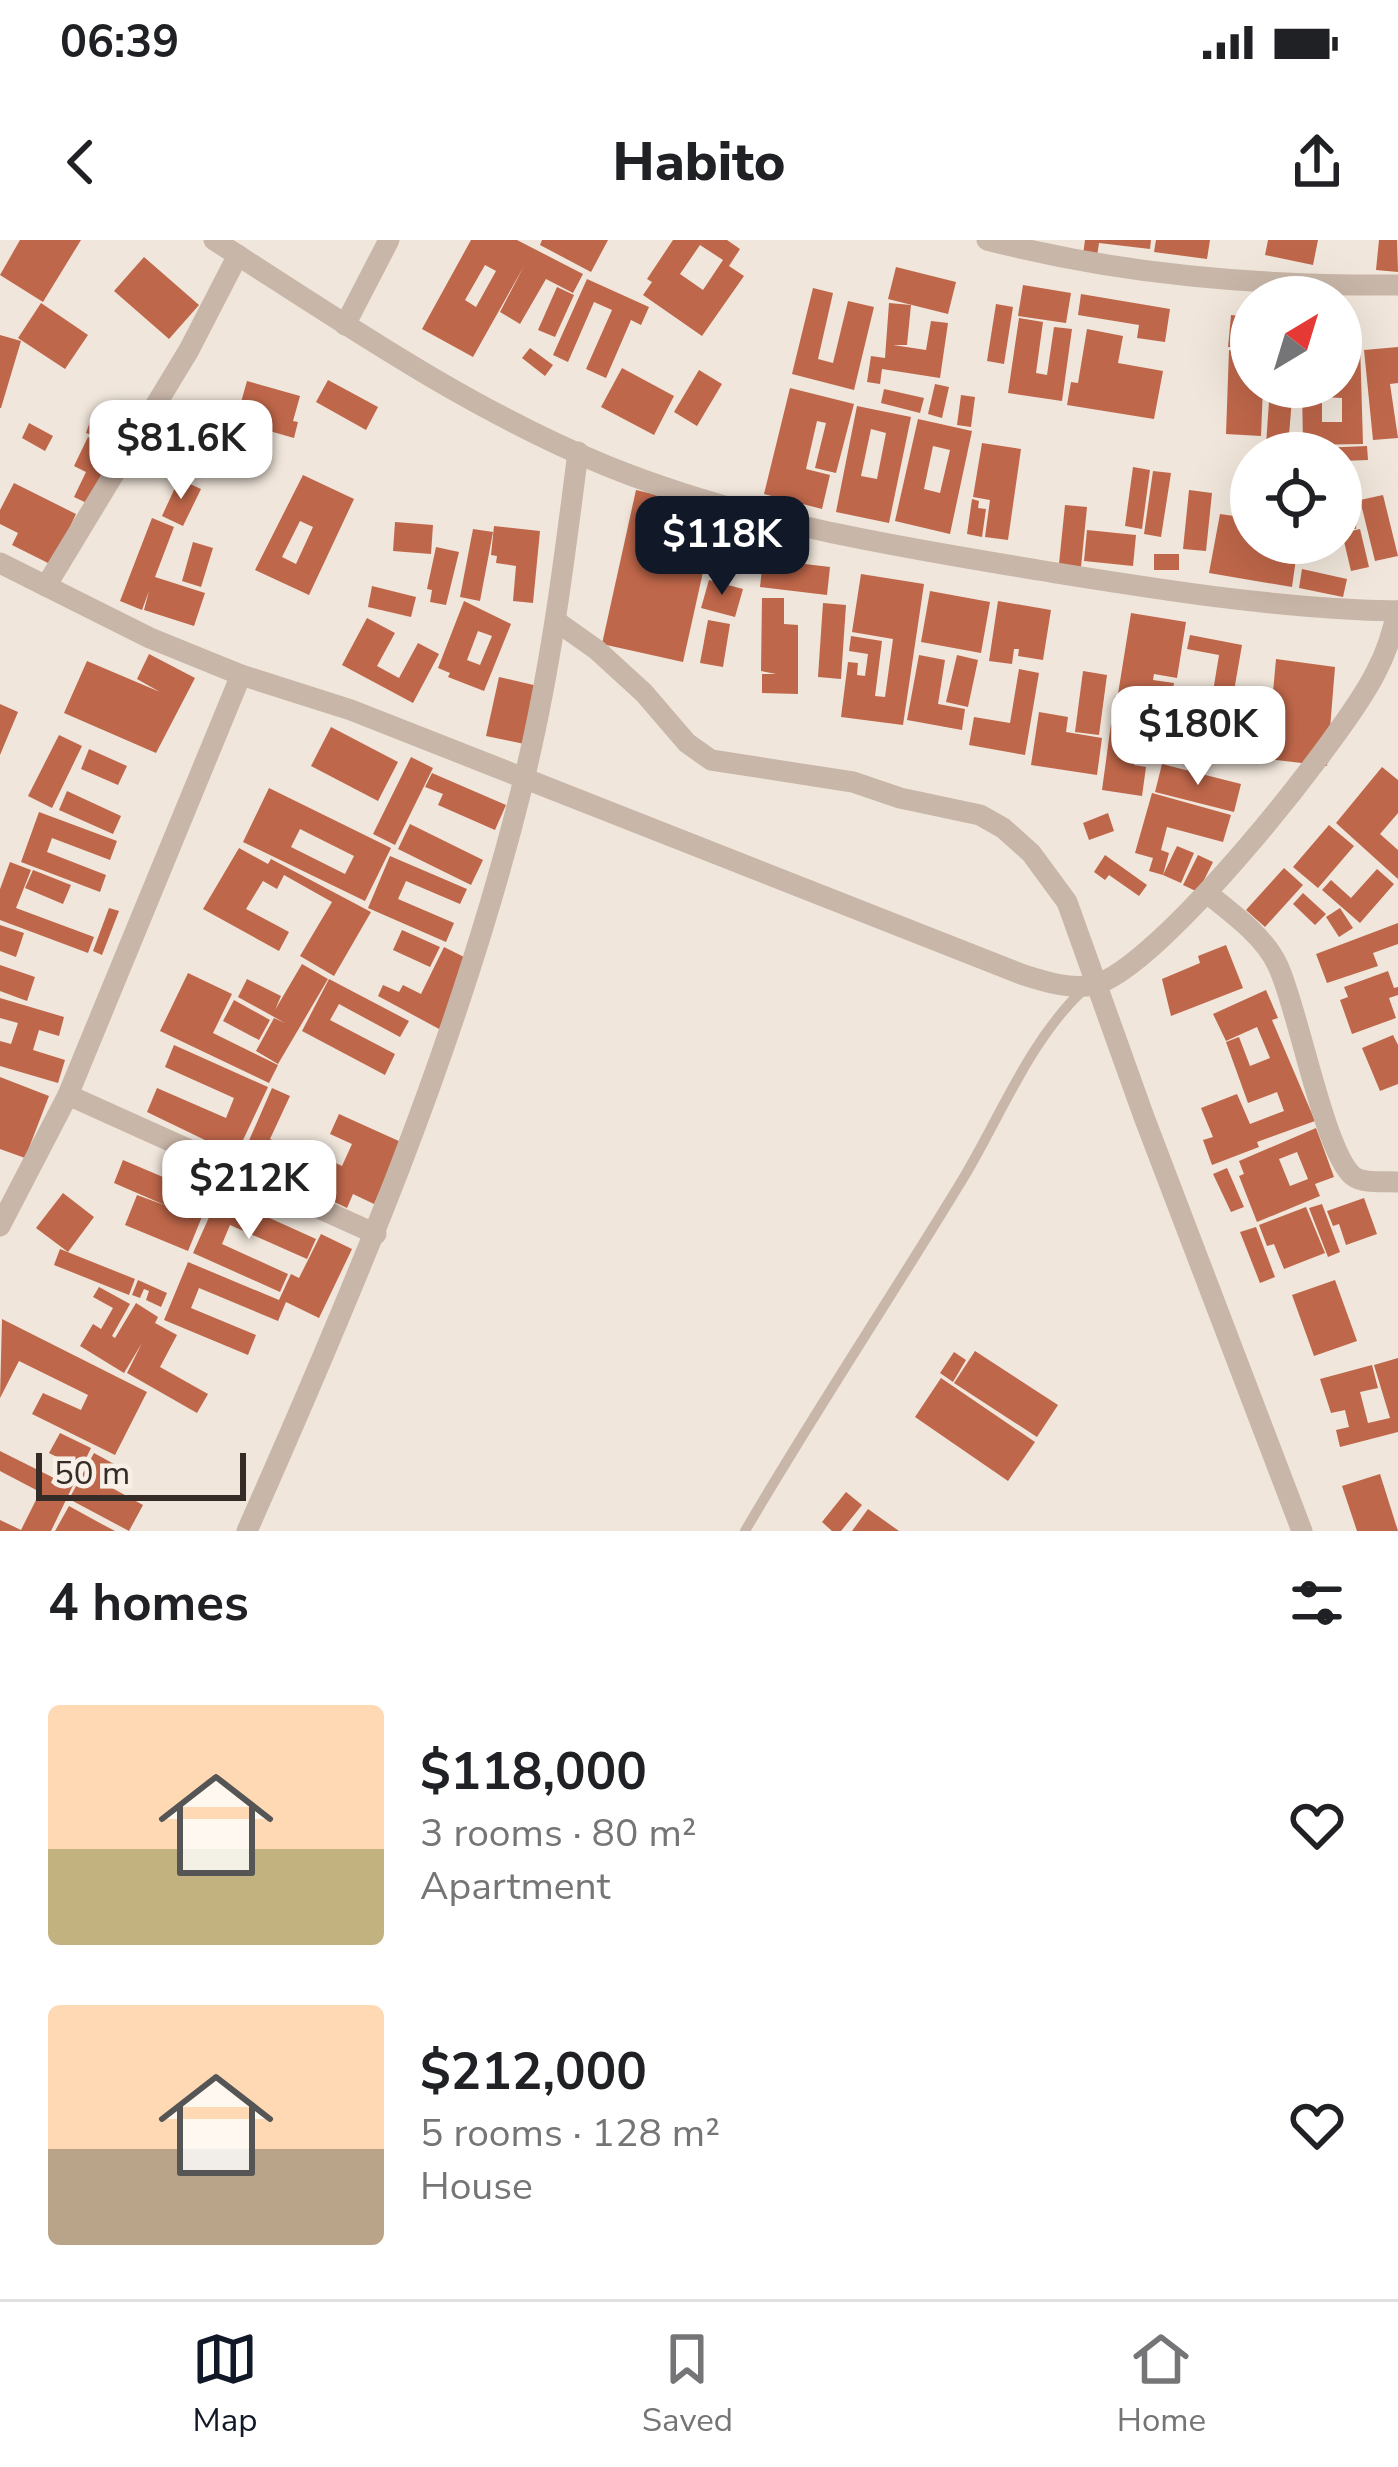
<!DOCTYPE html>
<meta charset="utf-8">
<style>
:root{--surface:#fff;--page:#f6f6f6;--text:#202124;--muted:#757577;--line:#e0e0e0;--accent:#111827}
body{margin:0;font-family:"Nunito Sans",sans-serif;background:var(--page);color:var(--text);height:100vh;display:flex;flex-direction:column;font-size:45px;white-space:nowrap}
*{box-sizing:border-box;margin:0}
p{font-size:39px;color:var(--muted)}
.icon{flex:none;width:66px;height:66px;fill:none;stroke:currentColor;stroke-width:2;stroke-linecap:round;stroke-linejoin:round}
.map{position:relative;height:1291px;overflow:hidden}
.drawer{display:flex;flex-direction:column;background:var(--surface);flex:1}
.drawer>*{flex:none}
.needle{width:78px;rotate:38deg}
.tools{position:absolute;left:1230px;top:36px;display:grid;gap:24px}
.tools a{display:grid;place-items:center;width:132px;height:132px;border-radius:50%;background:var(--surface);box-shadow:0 12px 48px #0002;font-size:60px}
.scale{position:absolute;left:36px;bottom:30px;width:210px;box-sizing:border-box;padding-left:12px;border:6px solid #352c28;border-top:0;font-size:33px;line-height:42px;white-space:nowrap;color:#352c28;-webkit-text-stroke:9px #f8f0e7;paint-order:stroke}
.price{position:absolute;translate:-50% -102px;padding:0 27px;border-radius:24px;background:#fff;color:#222;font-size:39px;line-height:78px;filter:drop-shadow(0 3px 6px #0008)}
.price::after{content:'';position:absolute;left:50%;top:72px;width:36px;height:27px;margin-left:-18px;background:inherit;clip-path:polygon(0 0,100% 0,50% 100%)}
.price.current{background:var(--accent);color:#fff}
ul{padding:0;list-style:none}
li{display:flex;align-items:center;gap:36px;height:300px;padding:0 48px}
li span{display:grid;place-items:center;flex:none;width:336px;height:240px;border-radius:12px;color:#555}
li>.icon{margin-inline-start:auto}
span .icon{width:144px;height:144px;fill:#fffc;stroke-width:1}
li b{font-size:51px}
h2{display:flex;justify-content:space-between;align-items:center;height:144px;padding:0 48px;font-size:51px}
.status{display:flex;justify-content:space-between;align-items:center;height:84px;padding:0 60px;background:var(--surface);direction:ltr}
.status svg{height:33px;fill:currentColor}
header{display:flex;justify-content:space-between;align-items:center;height:156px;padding:0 48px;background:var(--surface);font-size:54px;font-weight:800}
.menu{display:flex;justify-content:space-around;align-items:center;height:168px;border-top:3px solid var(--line);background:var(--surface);font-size:33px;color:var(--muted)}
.menu a{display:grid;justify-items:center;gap:6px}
.menu .current{color:var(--accent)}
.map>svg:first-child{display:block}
</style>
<div class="status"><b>06:39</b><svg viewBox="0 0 49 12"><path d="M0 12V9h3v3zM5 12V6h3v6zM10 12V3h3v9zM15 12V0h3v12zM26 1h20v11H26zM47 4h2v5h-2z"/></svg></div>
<header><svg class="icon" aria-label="back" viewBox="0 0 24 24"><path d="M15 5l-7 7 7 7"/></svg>Habito<svg class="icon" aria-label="share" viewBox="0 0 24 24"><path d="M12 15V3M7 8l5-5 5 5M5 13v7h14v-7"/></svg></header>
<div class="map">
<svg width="1398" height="1291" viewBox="0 0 1398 1291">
<rect width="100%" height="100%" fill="#f0e6db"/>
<g fill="#bf674a" fill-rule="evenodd">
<path d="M20 0H81L43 62 0 35Z"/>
<path d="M471 0H517L583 34 573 53 546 39 520 84 500 72 524 26 473 117 422 89ZM485 25 496 31 476 67 465 60Z"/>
<path d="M542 0H608L591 32 540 5Z"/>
<path d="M673 0H727L740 9 729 26 744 36 702 96 643 55 652 42 647 39ZM700 5 723 20 703 50 680 34Z"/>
<path d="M1085 0H1151L1150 9 1099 3 1097 16 1083 15Z"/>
<path d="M1156 0H1210L1207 19 1154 12Z"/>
<path d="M1268 0H1318L1313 25 1265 15Z"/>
<path d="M1379 0H1397L1398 32 1376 30Z"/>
<path d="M144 17 199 65 169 99 114 51Z"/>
<path d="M896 27 956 42 948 74 888 59Z"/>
<path d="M587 39 649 67 641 85 631 80 606 138 586 129 612 70 594 62 568 122 553 115Z"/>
<path d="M1023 45 1071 53 1066 83 1018 76Z"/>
<path d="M557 47 574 55 555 97 538 90Z"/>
<path d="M813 48 833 53 818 119 833 123 848 61 874 67 854 150 792 134Z"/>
<path d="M1081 54 1170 69 1165 102 1137 98 1139 85 1078 75Z"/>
<path d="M41 63 88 95 65 129 18 98Z"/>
<path d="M889 63 911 65 907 105H893L926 110 931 81 948 83 940 138 882 129 880 144 867 142 871 116 885 118Z"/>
<path d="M996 64 1013 67 1004 124 987 121Z"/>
<path d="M1231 75 1251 77V109L1228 107Z"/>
<path d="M1019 78 1043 82 1036 133 1047 135 1054 87 1072 89 1062 161 1008 153Z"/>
<path d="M1087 89 1123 96 1118 123 1163 131 1154 179 1067 165 1071 142 1078 143Z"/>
<path d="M0 95 21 101 1 168H0Z"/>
<path d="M1360 102 1363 204 1303 205 1302 147H1341V103ZM1322 157 1342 158V182H1322Z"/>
<path d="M1398 107V143L1390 144 1398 198 1373 200 1364 110Z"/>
<path d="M530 108 553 125 545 136 522 118Z"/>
<path d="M1229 110 1251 111V147H1263L1261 196 1226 194Z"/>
<path d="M622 128 674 156 654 195 601 167Z"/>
<path d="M699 130 722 144 697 186 674 172Z"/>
<path d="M328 140 378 167 366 190 316 162Z"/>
<path d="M247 141 300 156 293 181 298 182 294 198 266 190 264 196 245 191 247 183 236 180Z"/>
<path d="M935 144 949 147 942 178 928 174Z"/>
<path d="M1270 147H1293L1288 207 1266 205Z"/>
<path d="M790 148 854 164 836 233 815 228 826 183 817 181 806 229 830 235 822 269 764 254Z"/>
<path d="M884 149 924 158 920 173 881 163Z"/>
<path d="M961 155 975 157 971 187 957 185Z"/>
<path d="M857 166 911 177 889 283 836 272ZM871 189 886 193 877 239 861 236Z"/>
<path d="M93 173 130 185 123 205 86 193Z"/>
<path d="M918 179 972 191 950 294 895 281ZM933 206 950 210 940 253 924 249Z"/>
<path d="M175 180 182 194 155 207 148 194Z"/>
<path d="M29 183 53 196 45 211 22 198Z"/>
<path d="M88 197 98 202 92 216 110 225 91 265 74 257 86 232 74 226Z"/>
<path d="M982 203 1021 209 1008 300 985 297 990 260 973 257Z"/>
<path d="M1367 206 1368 220 1341 221V213H1296V209Z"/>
<path d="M1133 227 1150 230 1142 289 1125 286Z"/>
<path d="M1153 231 1171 233 1161 297 1144 294Z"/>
<path d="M303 235 354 259 309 355 255 330ZM300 281 313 287 296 324 282 317Z"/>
<path d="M1241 235 1251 237V303L1298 305 1292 347 1209 333 1220 274 1234 276Z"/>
<path d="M179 239 201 249 183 286 162 276Z"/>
<path d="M14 243 76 274 52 325 12 305 18 293 0 284V270Z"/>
<path d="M636 250 717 269 683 422 602 404Z"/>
<path d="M1189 250 1212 253 1206 311 1183 309Z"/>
<path d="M1383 255 1398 316 1375 321 1360 260Z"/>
<path d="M972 259 979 261 978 268 986 269 982 297 967 294Z"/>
<path d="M1341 261 1358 262 1356 289 1341 288Z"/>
<path d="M1065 265 1087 267 1081 327 1059 324Z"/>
<path d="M152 278 174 287 155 337 205 353 194 386 144 370 149 351 142 370 120 361Z"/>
<path d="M395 282 433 285 431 314 393 311Z"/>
<path d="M494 286 540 291 533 363 513 361 516 326 496 323 497 316 491 315Z"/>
<path d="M473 289 493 292 480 361 460 357Z"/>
<path d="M1360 289 1369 327 1351 331 1342 293Z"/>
<path d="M1087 290 1136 295 1133 326 1084 321Z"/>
<path d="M193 302 213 308 201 347 182 341Z"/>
<path d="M436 307 459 312 446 365 430 362 432 350 427 349Z"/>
<rect x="1154" y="314" width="25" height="16"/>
<path d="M763 319 830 327 827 355 760 347Z"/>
<path d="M1302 329 1347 339 1343 357 1299 348Z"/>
<path d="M861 334 924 344 903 485 841 477 848 422 858 423 857 435 865 436 868 414 849 411 851 396 882 401 875 456 885 457 893 399 852 392Z"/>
<path d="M709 340 743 349 735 377 701 368Z"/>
<path d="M372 346 416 357 411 377 368 367Z"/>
<path d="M930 351 990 362 981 413 921 402Z"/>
<path d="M762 358H784V384L798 385V454L762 453V434H776L761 431Z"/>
<path d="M464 361 511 384 484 451 448 437 450 433 438 428ZM478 391 492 396 480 425 467 420Z"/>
<path d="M998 361 1051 370 1043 420 1018 416 1019 409H1014L1012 424 989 421Z"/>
<path d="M823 363 846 365 841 439 818 437Z"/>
<path d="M1131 373 1186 382 1177 438 1154 434 1153 440 1174 443 1167 485 1147 481 1151 459 1118 454Z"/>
<path d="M367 378 395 393 377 426 399 438 418 403 439 414 413 463 342 425Z"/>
<path d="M708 380 730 384 723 427 700 423Z"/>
<path d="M1190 395 1242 405 1230 474 1210 470 1219 415 1187 409Z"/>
<path d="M149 414 195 438 156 513 64 473 87 421 160 452 137 439Z"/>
<path d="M919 415 945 420 938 464 965 469 962 490 907 480Z"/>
<path d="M957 415 978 420 968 467 946 462Z"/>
<path d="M1276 419 1335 427 1327 526 1267 519Z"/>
<path d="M1019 429 1039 433 1025 515 969 505 974 477 1010 483Z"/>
<path d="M1083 431 1107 435 1099 495 1075 492Z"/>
<path d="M499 437 542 447 529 505 486 496Z"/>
<path d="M1115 456 1139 461 1137 478 1112 473Z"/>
<path d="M0 464 18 472 0 515Z"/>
<path d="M1039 472 1068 477 1066 492 1102 498 1097 535 1031 525Z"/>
<path d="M1111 484 1139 488 1134 525 1146 527 1142 556 1102 550Z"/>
<path d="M331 487 398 522 378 561 311 526Z"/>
<path d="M59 495 82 506 52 568 28 556Z"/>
<path d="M89 509 127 526 118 545 81 529Z"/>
<path d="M411 517 433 528 395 605 373 594Z"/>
<path d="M1162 524 1241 544 1234 572 1155 552Z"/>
<path d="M1382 527 1398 540V573L1380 594 1398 610V639L1336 583Z"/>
<path d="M432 533 506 565 495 590 438 565 443 554 425 547Z"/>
<path d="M269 548 391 608 365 661 243 602ZM300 589 354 616 345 634 291 607Z"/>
<path d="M67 551 121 576 113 594 59 570Z"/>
<path d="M1152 553 1231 575 1223 602 1167 587 1161 610 1169 613 1163 635 1149 631 1153 618 1135 613Z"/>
<path d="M39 572 117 601 110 620 52 598 47 612 106 635 100 652 21 622Z"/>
<path d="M1108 573 1114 591 1089 600 1083 583Z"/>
<path d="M410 584 483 620 471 645 398 609Z"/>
<path d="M1329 585 1354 606 1318 648 1293 627Z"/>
<path d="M1177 606 1194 613 1181 643 1163 635Z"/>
<path d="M239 608 268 624 271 619 371 672 334 736 300 716 332 662 284 635 277 649 263 641 246 669 289 692 279 711 203 669Z"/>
<path d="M1105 615 1147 645 1139 656 1109 635 1105 640 1094 632Z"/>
<path d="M1198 615 1213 622 1198 652 1183 645Z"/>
<path d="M390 616 467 649 460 664 406 641 398 659 454 683 446 702 368 668Z"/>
<path d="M10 622 31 630 16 668 94 697 88 713 0 680V649Z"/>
<path d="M1284 628 1303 645 1265 687 1246 670Z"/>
<path d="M1377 629 1394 644 1360 683 1322 650 1331 640 1351 658Z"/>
<path d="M33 630 71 645 63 664 25 648Z"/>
<path d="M1303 653 1326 674 1315 685 1293 664Z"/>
<path d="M109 668 119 671 102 715 93 711Z"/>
<path d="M1340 668 1353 688 1339 697 1326 677Z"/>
<path d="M1398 683V704L1373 713 1378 726 1327 743 1316 714Z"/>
<path d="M0 685 24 693 16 717 0 711Z"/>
<path d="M402 690 440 707 430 727 393 710Z"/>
<path d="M1226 705 1243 748 1171 776 1162 739 1200 723 1198 716Z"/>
<path d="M444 707 474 722 441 790 378 756 383 745 399 752 403 745 421 754Z"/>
<path d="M302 724 328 739 278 824 256 811 274 778 285 783 238 757 247 739 281 756 275 770Z"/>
<path d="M0 725 35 737 27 761 0 751Z"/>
<path d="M1388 731 1394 748 1398 747V755L1389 758 1396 778 1352 794 1340 760 1348 757 1344 747Z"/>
<path d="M188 733 232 754 213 793 278 825 269 843 160 791Z"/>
<path d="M329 739 409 781 400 797 339 764 330 780 395 814 385 835 302 791Z"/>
<path d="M1266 750 1278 778 1272 780 1315 881 1257 902 1259 907 1212 925 1203 900 1213 897 1201 868 1237 854 1250 884 1284 871 1277 852 1248 863 1226 802 1239 797 1250 826 1270 818 1257 787 1226 801 1213 774Z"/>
<path d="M0 758 64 777 59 796 39 790 33 810 65 820 58 843 0 826V801L11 804 18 783 0 778Z"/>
<path d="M234 760 270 780 259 800 223 781Z"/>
<path d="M1393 795 1398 805V844L1380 851 1362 808Z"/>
<path d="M174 805 268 847 236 915 147 872 157 848 226 878 234 858 165 827Z"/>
<path d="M0 837 49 856 25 918 0 909Z"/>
<path d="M272 848 290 856 270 899 320 921 321 916 342 926 352 904 330 894 339 874 401 902 374 964 353 954 347 968 326 958 331 948 244 912Z"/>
<path d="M1316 888 1334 937 1315 944 1320 956 1257 982 1239 936 1244 934 1239 921ZM1297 912 1308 939 1290 946 1279 919Z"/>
<path d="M123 920 210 957 188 1011 125 985 137 955 167 966 114 943Z"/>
<path d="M1227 928 1244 967 1231 972 1213 934Z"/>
<path d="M63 953 94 977 68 1012 36 988Z"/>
<path d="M219 955 316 999 307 1019 230 985 222 1004 288 1034 280 1052 193 1013Z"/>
<path d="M1364 958 1377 994 1346 1005 1339 984 1333 986 1327 971Z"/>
<path d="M1322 964 1340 1012 1328 1017 1309 968Z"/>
<path d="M1306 967 1325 1013 1284 1029 1274 1004 1267 1006 1259 985Z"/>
<path d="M1256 987 1275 1037 1260 1043 1240 992Z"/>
<path d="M321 994 352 1009 319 1078 286 1062 278 1081 199 1048 191 1068 256 1095 248 1115 164 1080 188 1022 279 1060 291 1034 299 1038Z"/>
<path d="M60 1009 135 1039 129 1055 54 1025Z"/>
<path d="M138 1040 167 1053 161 1067 146 1060 149 1051 144 1049 140 1058 132 1055Z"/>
<path d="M1335 1040 1357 1101 1314 1116 1292 1055Z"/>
<path d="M99 1047 130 1064 112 1096 115 1098 136 1063 158 1077 155 1083 177 1095 160 1127 208 1154 197 1173 127 1133 142 1103 124 1133 80 1106 93 1084 101 1089 113 1068 93 1057Z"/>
<path d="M2 1079 147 1152 115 1215 32 1174 43 1153 81 1170 88 1155 19 1121 0 1158Z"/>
<path d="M975 1111 1058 1165 1037 1197 954 1143Z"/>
<path d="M954 1112 966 1120 953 1142 940 1133Z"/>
<path d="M1398 1118V1192L1340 1207 1336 1190 1349 1187 1345 1170 1331 1173 1320 1139 1372 1125 1378 1148 1360 1152 1368 1183 1390 1178 1374 1125Z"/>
<path d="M941 1138 1035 1202 1008 1241 915 1177Z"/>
<path d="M60 1193 91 1208 51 1291H0V1280L21 1290 40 1252 0 1231V1211L52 1237 61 1219 49 1213Z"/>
<path d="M94 1213 114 1224 103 1243 143 1265 129 1291 69 1259Z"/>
<path d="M1380 1234 1398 1291H1357L1342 1246Z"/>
<path d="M846 1252 862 1265 841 1291H832L822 1282Z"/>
<path d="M69 1266 98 1282 115 1291H55Z"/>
<path d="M868 1269 899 1291H852Z"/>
</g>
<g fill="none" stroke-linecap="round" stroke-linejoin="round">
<path stroke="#c8b6a8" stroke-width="10" d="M745 1291C815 1171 892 1056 964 937 1001 875 1030 800 1083 750"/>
<g stroke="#c8b6a8" stroke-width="21">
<path d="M214 0C341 81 466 168 607 226 745 282 892 306 1038 330 1157 349 1277 369 1398 371"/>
<path d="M987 0C1123 35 1258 46 1398 45"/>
<path d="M345 85 389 0"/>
<path d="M0 323 150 398 241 435 351 470 1021 734C1043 741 1070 750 1093 745 1157 732 1345 495 1376 432 1386 413 1393 392 1397 371"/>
<path d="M46 346 189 110 238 15"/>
<path d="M556 381 597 410 644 453 687 503 711 520 853 542 900 558 980 575 1003 588 1031 613 1067 662 1144 877 1302 1291"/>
<path d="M1208 654C1232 673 1265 697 1278 726 1298 768 1324 912 1353 936 1363 944 1385 941 1398 942"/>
<path d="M68 855 376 994"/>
<path d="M0 986 68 855 241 435"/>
<path d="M247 1291C355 1047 459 803 523 543 550 435 564 323 578 212"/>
</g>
</g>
</svg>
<div class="tools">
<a><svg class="needle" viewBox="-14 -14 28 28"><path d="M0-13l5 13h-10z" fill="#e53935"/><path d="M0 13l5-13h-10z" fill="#757577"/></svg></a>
<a><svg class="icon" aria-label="locate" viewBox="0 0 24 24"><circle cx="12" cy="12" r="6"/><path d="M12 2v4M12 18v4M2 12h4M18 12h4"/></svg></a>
</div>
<div class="scale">50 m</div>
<b class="price" style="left:181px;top:262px">$81.6K</b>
<b class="price current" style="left:722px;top:358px">$118K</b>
<b class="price" style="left:1198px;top:548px">$180K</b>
<b class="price" style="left:249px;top:1002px">$212K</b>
</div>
<section class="drawer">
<h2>4 homes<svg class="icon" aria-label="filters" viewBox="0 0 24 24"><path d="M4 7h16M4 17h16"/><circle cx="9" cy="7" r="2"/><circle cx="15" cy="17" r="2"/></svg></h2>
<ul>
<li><span style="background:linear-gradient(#ffd9b3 60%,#c2b280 0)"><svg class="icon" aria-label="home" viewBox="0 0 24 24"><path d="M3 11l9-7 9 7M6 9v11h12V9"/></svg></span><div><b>$118,000</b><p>3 rooms · 80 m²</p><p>Apartment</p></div><svg class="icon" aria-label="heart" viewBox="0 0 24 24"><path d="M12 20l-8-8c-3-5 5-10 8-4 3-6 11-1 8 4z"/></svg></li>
<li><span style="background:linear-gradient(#ffd9b3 60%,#b9a48a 0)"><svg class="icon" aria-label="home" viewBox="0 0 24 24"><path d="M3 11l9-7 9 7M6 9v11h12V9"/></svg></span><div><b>$212,000</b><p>5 rooms · 128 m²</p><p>House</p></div><svg class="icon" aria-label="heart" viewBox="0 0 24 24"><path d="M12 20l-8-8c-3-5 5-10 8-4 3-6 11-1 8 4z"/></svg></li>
</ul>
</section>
<nav class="menu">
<a class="current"><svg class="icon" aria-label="map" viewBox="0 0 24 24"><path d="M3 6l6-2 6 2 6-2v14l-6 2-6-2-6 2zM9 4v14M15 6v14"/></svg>Map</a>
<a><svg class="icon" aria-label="saved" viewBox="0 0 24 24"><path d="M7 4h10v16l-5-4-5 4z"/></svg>Saved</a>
<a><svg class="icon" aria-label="home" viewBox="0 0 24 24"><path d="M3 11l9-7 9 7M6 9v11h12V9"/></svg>Home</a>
</nav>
